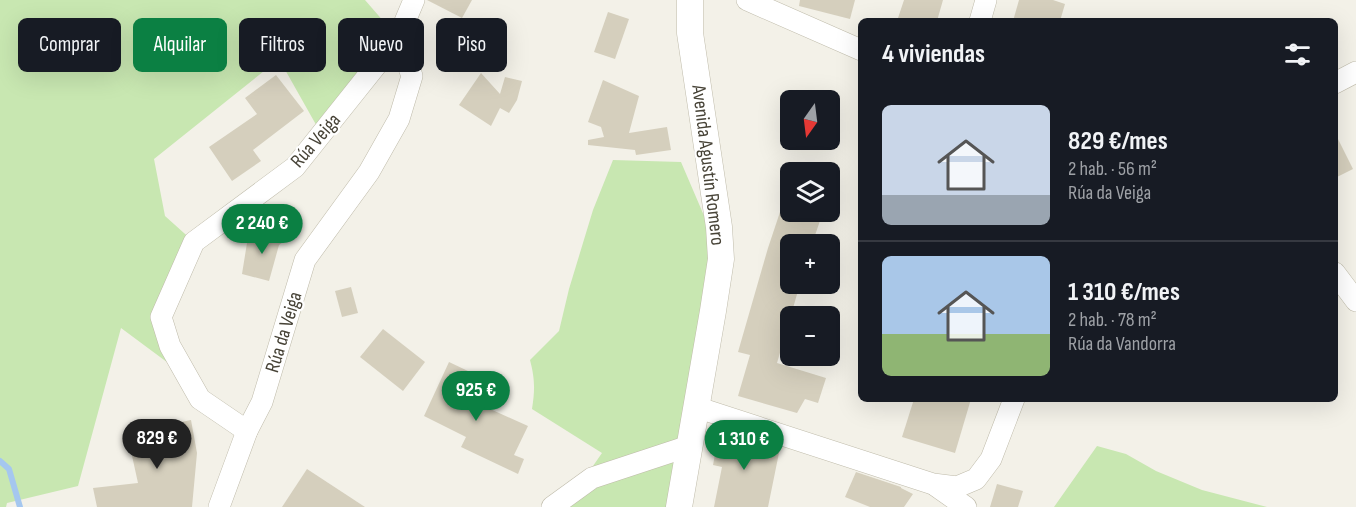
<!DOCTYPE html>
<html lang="es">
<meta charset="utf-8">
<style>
:root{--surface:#171b24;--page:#20242c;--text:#f1f3f6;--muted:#9ea1a6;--line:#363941;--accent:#0b8043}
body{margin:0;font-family:"Sofia Sans Condensed",sans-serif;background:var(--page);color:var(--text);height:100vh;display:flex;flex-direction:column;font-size:22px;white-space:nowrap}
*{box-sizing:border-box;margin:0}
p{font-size:20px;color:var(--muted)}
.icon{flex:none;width:33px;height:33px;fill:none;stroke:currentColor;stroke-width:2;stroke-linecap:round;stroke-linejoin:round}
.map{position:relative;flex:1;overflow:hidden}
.side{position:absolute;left:858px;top:18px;width:480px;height:384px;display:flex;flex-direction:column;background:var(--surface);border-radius:9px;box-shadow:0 6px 24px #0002}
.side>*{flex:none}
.guide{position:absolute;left:18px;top:18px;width:570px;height:54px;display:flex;gap:12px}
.needle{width:39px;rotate:194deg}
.fabs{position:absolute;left:780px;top:90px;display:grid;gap:12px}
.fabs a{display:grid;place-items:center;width:60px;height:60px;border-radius:9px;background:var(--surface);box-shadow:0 6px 24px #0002;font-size:30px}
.price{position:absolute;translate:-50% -51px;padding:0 14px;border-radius:21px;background:var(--accent);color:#fff;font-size:20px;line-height:39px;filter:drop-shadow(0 2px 3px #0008)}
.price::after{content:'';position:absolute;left:50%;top:36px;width:18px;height:14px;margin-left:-9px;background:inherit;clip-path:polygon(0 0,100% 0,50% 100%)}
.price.on{background:#222;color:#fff}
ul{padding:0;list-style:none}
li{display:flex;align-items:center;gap:18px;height:150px;padding:0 24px}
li+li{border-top:2px solid var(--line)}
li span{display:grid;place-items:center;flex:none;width:168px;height:120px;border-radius:9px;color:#555}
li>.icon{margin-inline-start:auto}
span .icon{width:72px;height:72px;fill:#fffc;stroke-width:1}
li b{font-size:26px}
h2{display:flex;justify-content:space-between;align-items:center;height:72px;padding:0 24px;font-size:26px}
.pill{padding:0 21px;border-radius:9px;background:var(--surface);box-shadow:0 6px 24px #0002;font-size:21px;line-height:54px}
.pill.on{background:var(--accent);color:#fff}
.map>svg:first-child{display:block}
</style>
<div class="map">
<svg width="1356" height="507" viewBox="0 0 1356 507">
<rect width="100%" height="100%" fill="#f3f1e8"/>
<g fill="#c8e7b1">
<path d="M0 0H365L398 38 319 130 279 59 154 159 165 216 194 242 161 317 187 377 121 328 78 486 7 503 6 507H0Z"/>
<path d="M613 160 681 162 720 253 679 507H560L577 489 602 453 532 409C535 390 535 379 530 360L559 331 569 289 593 210Z"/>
<path d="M1097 446 1126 454 1156 471 1202 490 1267 507H1054Z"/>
</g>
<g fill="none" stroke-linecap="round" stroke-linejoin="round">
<path stroke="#a5c7ef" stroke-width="6" d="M0 461 9 469 20 507"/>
</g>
<g fill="#d5cfbd">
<path d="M427 0H472L462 18Z"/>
<path d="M800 0H855L850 19 799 6Z"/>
<path d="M904 0H943L937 21H897Z"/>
<path d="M1019 0H1053L1065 4 1060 21H1013Z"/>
<path d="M608 12 629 19 615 59 594 52Z"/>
<path d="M481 73 500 94 505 77 522 81 517 100 509 113 500 108 491 126 459 105Z"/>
<path d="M276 75 304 111 253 150 261 161 232 181 209 147 257 114 245 98Z"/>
<path d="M603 80 639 96 629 133 667 127 671 150 636 155 635 150 588 145V140L604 137 601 127 588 122Z"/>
<path d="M1335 133 1353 169 1335 178Z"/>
<path d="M780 212H812L822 215 812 244H790V284H800L777 363 826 378 818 403 805 399 797 413 738 396 750 355 738 352 768 248Z"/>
<path d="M274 227 286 240 279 245 269 281 242 274 247 243Z"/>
<path d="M351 287 358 313 342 317 335 291Z"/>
<path d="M383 329 425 362 403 391 360 357Z"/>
<path d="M449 362 468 371 457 394 528 426 514 455 524 459 518 474 461 447 466 437 424 416Z"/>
<path d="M914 399H971L955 453 902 437Z"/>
<path d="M191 420 197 453 192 507H97L93 488 138 483 127 433Z"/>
<path d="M720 428 780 448 768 507H714L722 467 713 465Z"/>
<path d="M307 469 365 507H282Z"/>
<path d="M856 472 901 487V488L913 494 904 507H870L845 497Z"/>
<path d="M997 484 1023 491 1018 507H990Z"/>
</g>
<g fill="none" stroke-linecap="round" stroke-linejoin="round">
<g stroke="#bfbbaa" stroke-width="22">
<g id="minor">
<path d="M747 0 861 50"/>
<path d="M980 21 986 0"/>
<path d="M1335 83 1356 72"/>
<path d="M1335 273 1356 301"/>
<path d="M696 407 933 484 957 487 976 479 991 459 1014 399"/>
<path d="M247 431 200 399 170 346 161 317 194 242 295 167 398 38 414 0"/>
<path d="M936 486 966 507"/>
<path d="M219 507 247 431 262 402 305 260 369 172 399 119 412 76 398 38"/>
<path d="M552 507 592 478 689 446"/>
</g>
</g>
<g stroke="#bfbbaa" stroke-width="27">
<path id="tertiary" d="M679 507 713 311 721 259 719 227 690 33V0"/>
</g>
<use href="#minor" stroke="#fff" stroke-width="21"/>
<use href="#tertiary" stroke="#fff" stroke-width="26"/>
</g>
<g text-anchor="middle" stroke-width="4.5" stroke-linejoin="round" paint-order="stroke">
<g font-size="20" fill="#474337" stroke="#fff">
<text transform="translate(315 140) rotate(-49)" y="7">Rúa Veiga</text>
<text transform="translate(709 165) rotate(83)" y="7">Avenida Agustín Romero</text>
<text transform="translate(283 332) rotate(-73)" y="7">Rúa da Veiga</text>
</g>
</g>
</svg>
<div class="fabs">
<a><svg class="needle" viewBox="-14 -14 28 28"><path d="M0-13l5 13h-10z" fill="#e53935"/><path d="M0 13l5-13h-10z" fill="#9ea1a6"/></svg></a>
<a><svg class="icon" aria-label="layers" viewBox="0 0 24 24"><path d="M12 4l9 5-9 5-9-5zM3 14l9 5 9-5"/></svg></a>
<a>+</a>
<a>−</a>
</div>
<b class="price" style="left:262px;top:255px">2 240 €</b>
<b class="price" style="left:476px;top:422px">925 €</b>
<b class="price on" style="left:157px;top:470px">829 €</b>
<b class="price" style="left:744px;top:471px">1 310 €</b>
<div class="guide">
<a class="pill">Comprar</a>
<a class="pill on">Alquilar</a>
<a class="pill">Filtros</a>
<a class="pill">Nuevo</a>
<a class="pill">Piso</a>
</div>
<section class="side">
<h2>4 viviendas<svg class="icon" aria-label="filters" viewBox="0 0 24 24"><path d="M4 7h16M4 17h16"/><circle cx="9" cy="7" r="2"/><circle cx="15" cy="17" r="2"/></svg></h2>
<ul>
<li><span style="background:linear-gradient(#c9d6e8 75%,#9aa5b1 0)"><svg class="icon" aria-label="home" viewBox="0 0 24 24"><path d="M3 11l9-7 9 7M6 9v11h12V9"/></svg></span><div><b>829 €/mes</b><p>2 hab. · 56 m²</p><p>Rúa da Veiga</p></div></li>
<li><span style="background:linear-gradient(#a9c7e8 65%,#8fb573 0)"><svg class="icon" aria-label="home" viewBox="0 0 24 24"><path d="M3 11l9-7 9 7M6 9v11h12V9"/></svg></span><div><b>1 310 €/mes</b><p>2 hab. · 78 m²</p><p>Rúa da Vandorra</p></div></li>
</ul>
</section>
</div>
